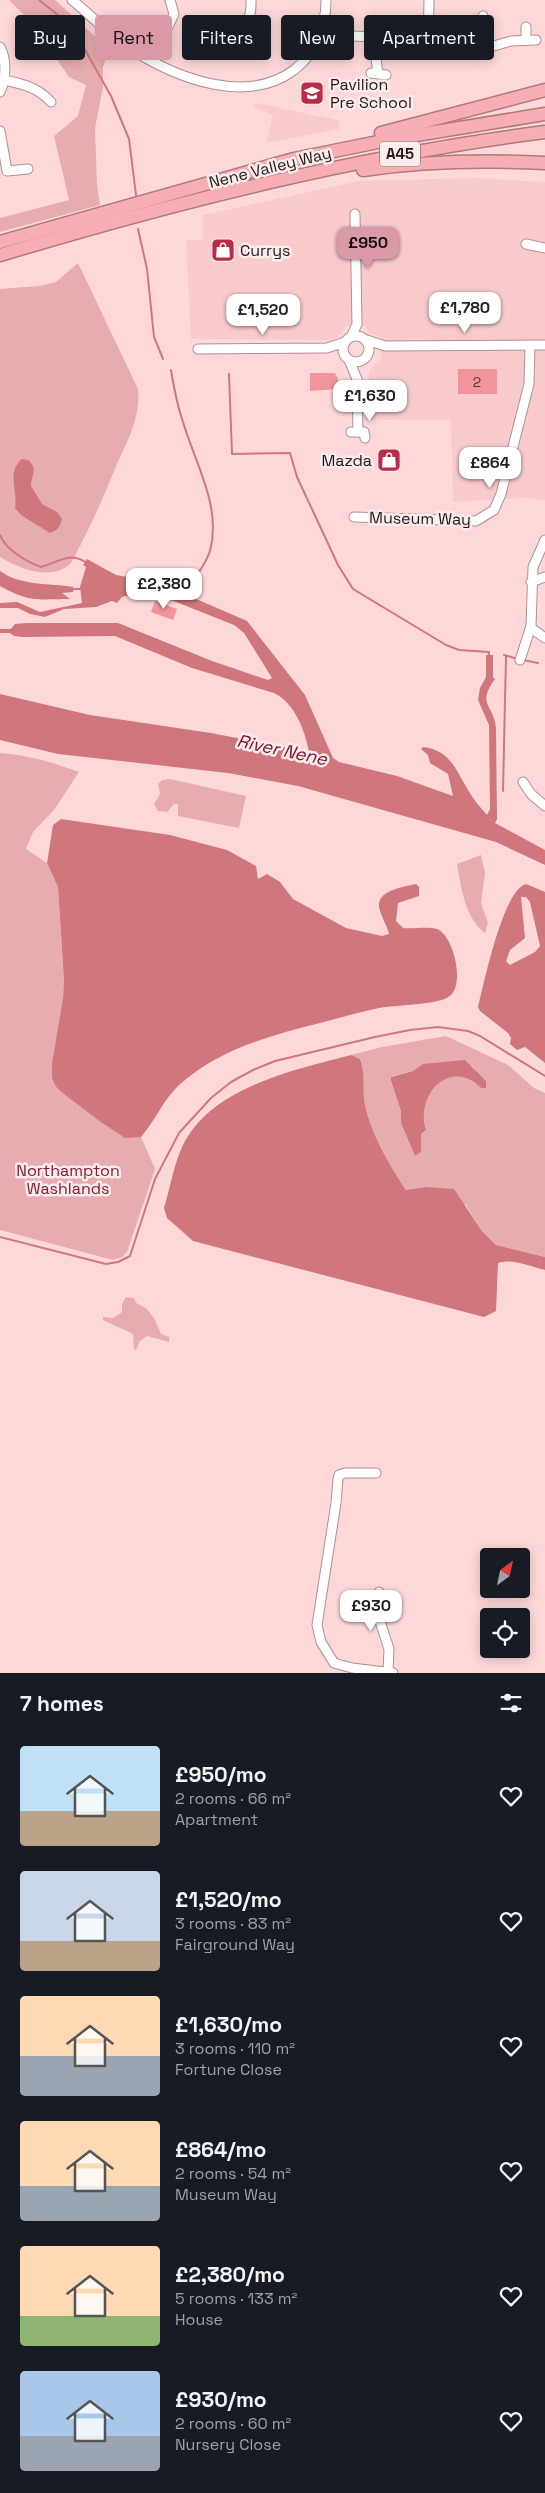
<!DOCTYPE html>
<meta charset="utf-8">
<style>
:root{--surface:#171b24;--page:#242831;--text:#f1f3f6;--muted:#9ea1a6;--accent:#d999a7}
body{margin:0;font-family:"Space Grotesk",sans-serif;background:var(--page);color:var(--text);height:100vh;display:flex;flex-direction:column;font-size:19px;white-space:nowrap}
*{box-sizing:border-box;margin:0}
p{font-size:16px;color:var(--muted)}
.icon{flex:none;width:28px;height:28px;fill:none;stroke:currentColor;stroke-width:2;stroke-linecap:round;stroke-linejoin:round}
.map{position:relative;height:1673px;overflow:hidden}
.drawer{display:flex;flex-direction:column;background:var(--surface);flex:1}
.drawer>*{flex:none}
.banner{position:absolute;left:15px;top:15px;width:515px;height:45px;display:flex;gap:10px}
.needle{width:32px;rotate:33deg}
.controls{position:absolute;left:480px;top:1548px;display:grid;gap:10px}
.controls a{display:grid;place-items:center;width:50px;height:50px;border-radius:5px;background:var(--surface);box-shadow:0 2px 12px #0003;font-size:25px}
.price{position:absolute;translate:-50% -42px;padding:0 11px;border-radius:10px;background:#fff;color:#222;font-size:16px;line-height:32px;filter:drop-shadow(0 1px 2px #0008)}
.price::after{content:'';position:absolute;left:50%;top:30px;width:15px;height:11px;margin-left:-8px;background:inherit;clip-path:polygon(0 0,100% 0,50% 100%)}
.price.active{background:var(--accent);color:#111}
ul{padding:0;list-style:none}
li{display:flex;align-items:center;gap:15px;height:125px;padding:0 20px}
li span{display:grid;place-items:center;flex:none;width:140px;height:100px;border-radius:5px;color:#555}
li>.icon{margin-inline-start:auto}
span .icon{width:60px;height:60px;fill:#fffc;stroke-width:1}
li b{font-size:21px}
h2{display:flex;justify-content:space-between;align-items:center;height:60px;padding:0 20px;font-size:21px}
.tag{padding:0 18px;border-radius:5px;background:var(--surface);box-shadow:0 2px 12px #0003;font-size:18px;line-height:45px}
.tag.active{background:var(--accent);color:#111}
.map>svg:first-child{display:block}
</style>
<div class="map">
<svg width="545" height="1673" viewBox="0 0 545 1673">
<rect width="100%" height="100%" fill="#fed8d9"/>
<g fill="#f9cacc">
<path d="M257 103 340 121 339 129 266 143 273 115 253 107Z"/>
<path d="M474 178 545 182V500L523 498 453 502 451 420H368L369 372 375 363 381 359 380 337 369 333 366 326H346L342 333 334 339 321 340 191 339 186 240H203V215L359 181Z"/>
</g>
<g fill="#e7acaf" fill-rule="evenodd">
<path d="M9 0H55L109 49 103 67V87L95 128 97 186 100 205 0 232V218L69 200 54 136 78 116 86 85 69 77 31 22Z"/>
<path d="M78 263 138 389C141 419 126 443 115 469 102 501 88 532 71 563 52 582 20 569 0 557V289L39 286 56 282Z"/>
<path d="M0 753C28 755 52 762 79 772L54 810 33 832 26 849 47 863 58 887 64 980 63 998 52 1063 56 1087 98 1120 135 1137H141L155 1169 127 1252 122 1257 113 1260 0 1230Z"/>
<path d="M170 779 246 796 239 828 178 816V804H174L167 812 158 811 154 804 160 794 158 784 162 780Z"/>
<path d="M481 855 485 873 481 903 488 923 485 933C465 918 461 887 457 864Z"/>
<path d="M446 1036 508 1065 534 1088 545 1093V1257L496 1245 482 1231 466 1205 425 1187 406 1190C390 1166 371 1134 365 1105 362 1089 366 1074 360 1059L351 1055 382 1047ZM423 1064 472 1066 482 1080 481 1088C450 1057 415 1095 426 1130L421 1134V1152L415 1156 401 1123V1111L392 1076 413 1071Z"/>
<path d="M126 1297 134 1298 136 1303 146 1308 154 1318 161 1334 169 1337V1342L147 1336 140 1341 136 1350 134 1349 133 1334 103 1320V1317L113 1318 122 1312V1304Z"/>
</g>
<g fill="#d0767d" fill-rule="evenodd">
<path d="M22 459 28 460C39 469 31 475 31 486L42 504 57 512 62 519C60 527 58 530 50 533L21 515 15 508C18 490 6 472 22 459Z"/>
<path d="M87 559 116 575 157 582 247 621 305 695 333 758 339 762 397 776 453 796 448 774 430 763 428 755 421 749 423 747C450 750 456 770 468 790 473 799 480 807 487 815L490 809 489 725 478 700 480 688 486 677V655H493V677L495 679C476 705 494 704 496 728L497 819 495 823 545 850V865L496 842 298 786 228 773 58 754 0 740V694L90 715 211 733 309 752C305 730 294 702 274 693L192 668 115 636 23 637 14 636 10 633H0V629H11L15 624 27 623H118L212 661 268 680 272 678 244 633 234 625 156 594H133L122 597 117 603 112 601 96 607 64 609 45 617 30 614 18 608H0V603L17 602 40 612 82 603 80 587 86 567 83 565Z"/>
<path d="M0 571C20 586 50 583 73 587V592L62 593 70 599C36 599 31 603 0 586Z"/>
<path d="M61 819 170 835 227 850 256 866 258 879 267 874 280 882 293 899 346 928 382 936 389 934C387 925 381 917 379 907 377 890 404 887 416 884L419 887V896L398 903 396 921 403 928C413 929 429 926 437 929 454 936 465 984 450 996 439 1005 394 1005 379 1008 359 1012 340 1018 320 1023 269 1036 219 1049 179 1085 163 1100 155 1121 141 1137L125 1138 98 1120 64 1094 56 1087 52 1078V1063L63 998 64 980 58 887 47 863 53 825Z"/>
<path d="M526 884 545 892V1063L525 1047 517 1050 510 1044 511 1038 508 1033 480 1011 478 1007C484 983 503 890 526 884ZM521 897H526L530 902 540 946 535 952 510 965 506 961 510 950 525 938Z"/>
<path d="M351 1055 360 1059C366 1074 362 1089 365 1105 371 1134 390 1166 406 1190L425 1187 454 1189 482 1231 496 1245 545 1257V1270C529 1266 513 1258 498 1263L496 1311 484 1317 193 1241 167 1218 164 1208C170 1188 175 1159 185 1141 216 1086 294 1070 351 1055Z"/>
<path d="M465 1060 486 1081V1088H481C450 1057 415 1095 426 1130L421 1134V1152L415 1156 401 1123V1111L391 1080V1077L413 1071 423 1064Z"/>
</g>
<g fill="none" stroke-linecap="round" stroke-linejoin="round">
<g stroke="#d0767d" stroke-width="2">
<path d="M39 0 63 19 75 32 111 96 129 139 136 195"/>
<path d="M138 229 147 269 154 337 163 359"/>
<path d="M171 370C174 388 177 405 183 422 195 463 222 507 210 551 205 566 198 572 191 584L195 600"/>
<path d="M229 374 232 454 290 453 297 477 338 565 353 589 446 645 459 650 489 652V657"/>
<path d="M0 535C6 550 27 562 41 567 59 562 69 551 87 563"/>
<path d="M72 589H82"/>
<path d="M504 655 518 659"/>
<path d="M523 660 538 663"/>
<path d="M503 791 506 656"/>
<path d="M0 1237 106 1264 118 1262 130 1256 155 1179 179 1133 211 1098 231 1082 253 1070 275 1061 375 1037 410 1030 438 1027 468 1031 480 1036 545 1076"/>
</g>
</g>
<g fill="#f1949b">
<rect x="458" y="369" width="39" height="25"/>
<path d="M310 373H335L338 379 337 389 310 391Z"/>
<path d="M380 450H398V470H381Z"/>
<path d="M155 601 177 609 173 620 151 612Z"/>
</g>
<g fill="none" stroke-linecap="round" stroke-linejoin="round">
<g stroke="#b38f91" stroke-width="11">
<g id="minor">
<path d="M72 0C93 17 111 37 134 51 179 79 247 105 294 70 317 52 326 28 326 0"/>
<path d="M483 16V49"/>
<path d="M322 29 349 36 380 37 443 48 483 49 511 41 536 40"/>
<path d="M166 31 174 14 170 0"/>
<path d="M222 33C244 28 252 24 251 0"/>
<path d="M526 39V27"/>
<path d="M428 46 429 0"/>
<path d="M0 47C7 59 6 80 0 92"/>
<path d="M371 73 386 75"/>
<path d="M378 73 376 59 380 37"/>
<path d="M4 80C23 84 37 87 51 102"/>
<path d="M0 131 7 171 28 169"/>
<path d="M526 244 545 248"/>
<circle cx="356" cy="349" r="13"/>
<path d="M351 337 357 324 355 214"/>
<path d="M367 340 385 346 545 345"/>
<path d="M198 349 327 348 345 342"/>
<path d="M349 360 357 379 358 432"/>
<path d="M351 432H364L365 438"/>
<path d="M354 517 476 521 494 510 501 494 529 384 530 345"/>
<path d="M531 582 545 577"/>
<path d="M531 628 545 638"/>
<path d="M520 660 531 626 533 567 545 540"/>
<path d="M523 782 531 794 545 806"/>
<path d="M376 1473H345L339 1475 338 1479 336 1503 317 1625 321 1642 334 1663 352 1668 393 1673"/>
<path d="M379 1592 378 1615 389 1649 388 1672"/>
</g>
</g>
<g stroke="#ad7a7d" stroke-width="15">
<g id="highway">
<path d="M381 133 545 90"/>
<path d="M363 170C424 161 484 160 545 163"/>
<path d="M0 242 294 159 398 138 545 114"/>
<path d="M0 255C180 201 358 156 545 132"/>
</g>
</g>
<use href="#minor" stroke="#fff" stroke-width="9"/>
<use href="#highway" stroke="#f7afb4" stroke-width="12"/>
</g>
<defs>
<g id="school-square" transform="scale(1.25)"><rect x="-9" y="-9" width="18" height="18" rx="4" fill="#bb2a47" stroke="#fbecec"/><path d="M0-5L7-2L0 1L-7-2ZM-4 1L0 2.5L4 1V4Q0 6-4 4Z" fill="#fff"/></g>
<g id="shop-square" transform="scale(1.25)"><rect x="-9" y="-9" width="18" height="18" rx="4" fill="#bb2a47" stroke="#fbecec"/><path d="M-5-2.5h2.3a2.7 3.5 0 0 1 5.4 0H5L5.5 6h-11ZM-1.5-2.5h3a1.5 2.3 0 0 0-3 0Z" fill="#fff"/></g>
</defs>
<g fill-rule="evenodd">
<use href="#school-square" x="312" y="93"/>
<use href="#shop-square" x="223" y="250"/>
<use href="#shop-square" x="389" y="460"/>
</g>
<g text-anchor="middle" stroke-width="5" stroke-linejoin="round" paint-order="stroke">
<g font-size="14" fill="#573639">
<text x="477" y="387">2</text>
</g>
<rect fill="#fbecec" stroke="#645758" stroke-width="1" x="380" y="141.5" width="40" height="25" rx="4"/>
<g font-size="15" font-weight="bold" fill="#241718">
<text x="400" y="159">A45</text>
</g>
<g font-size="16" fill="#241718" stroke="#fbecec" text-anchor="start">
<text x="330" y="90">Pavilion<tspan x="330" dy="18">Pre School</tspan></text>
<text x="240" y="256">Currys</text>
<text x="372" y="466" text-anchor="end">Mazda</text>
</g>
<g font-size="16" fill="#241718" stroke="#fbecec">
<text transform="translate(270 167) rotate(-14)" y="6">Nene Valley Way</text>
<text transform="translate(420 518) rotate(1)" y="6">Museum Way</text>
</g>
<g font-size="16" fill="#861930" stroke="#fbecec">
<text x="68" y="1176">Northampton<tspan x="68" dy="18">Washlands</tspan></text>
</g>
<g font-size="18" font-style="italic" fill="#82132d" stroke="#fbecec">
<text transform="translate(282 750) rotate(12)" y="6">River Nene</text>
</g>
</g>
</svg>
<div class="controls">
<a><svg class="needle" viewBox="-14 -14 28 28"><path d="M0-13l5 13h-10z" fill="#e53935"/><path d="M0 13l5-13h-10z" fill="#9ea1a6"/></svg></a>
<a><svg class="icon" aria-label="locate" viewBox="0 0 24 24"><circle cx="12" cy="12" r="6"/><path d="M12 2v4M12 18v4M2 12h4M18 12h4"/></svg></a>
</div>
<b class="price active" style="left:368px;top:269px">£950</b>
<b class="price" style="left:465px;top:334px">£1,780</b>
<b class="price" style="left:263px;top:336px">£1,520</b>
<b class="price" style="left:370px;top:422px">£1,630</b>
<b class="price" style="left:490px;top:489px">£864</b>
<b class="price" style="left:164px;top:610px">£2,380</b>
<b class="price" style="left:371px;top:1632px">£930</b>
<div class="banner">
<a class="tag">Buy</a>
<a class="tag active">Rent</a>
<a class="tag">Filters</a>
<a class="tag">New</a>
<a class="tag">Apartment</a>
</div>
</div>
<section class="drawer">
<h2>7 homes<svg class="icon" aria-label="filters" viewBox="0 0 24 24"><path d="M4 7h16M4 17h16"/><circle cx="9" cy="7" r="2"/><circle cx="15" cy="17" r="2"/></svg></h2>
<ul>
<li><span style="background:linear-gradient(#bfe0f5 65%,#b9a48a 0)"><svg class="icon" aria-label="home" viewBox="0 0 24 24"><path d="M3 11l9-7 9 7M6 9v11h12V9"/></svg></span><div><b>£950/mo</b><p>2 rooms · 66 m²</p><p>Apartment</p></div><svg class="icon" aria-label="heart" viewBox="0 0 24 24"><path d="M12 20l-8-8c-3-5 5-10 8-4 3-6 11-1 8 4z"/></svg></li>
<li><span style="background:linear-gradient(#c9d6e8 70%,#b9a48a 0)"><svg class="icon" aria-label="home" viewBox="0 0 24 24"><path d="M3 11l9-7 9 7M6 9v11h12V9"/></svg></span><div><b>£1,520/mo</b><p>3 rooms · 83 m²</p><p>Fairground Way</p></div><svg class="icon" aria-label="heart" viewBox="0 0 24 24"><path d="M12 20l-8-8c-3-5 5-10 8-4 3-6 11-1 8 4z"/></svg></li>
<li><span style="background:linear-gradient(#ffd9b3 60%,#9aa5b1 0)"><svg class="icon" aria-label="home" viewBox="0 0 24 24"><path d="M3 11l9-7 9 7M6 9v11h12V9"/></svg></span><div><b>£1,630/mo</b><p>3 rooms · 110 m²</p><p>Fortune Close</p></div><svg class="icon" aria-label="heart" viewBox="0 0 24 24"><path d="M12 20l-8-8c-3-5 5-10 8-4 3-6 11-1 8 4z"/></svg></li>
<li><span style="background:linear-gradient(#ffd9b3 65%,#9aa5b1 0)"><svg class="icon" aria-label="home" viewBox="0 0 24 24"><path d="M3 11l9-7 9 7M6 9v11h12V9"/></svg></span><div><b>£864/mo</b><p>2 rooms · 54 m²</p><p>Museum Way</p></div><svg class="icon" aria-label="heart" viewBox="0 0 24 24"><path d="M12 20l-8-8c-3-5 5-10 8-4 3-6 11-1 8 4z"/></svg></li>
<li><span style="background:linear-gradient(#ffd9b3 70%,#8fb573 0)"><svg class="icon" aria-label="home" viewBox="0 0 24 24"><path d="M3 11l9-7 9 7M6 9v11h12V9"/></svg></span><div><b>£2,380/mo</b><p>5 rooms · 133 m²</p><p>House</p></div><svg class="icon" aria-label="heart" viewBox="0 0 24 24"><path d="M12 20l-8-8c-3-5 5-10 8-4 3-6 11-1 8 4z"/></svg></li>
<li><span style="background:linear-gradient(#a9c7e8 65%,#9aa5b1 0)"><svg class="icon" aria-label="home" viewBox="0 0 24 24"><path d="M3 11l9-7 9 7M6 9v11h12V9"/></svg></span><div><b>£930/mo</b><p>2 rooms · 60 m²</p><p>Nursery Close</p></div><svg class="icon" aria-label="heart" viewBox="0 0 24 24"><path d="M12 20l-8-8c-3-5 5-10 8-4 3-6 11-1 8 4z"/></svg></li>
</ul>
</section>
